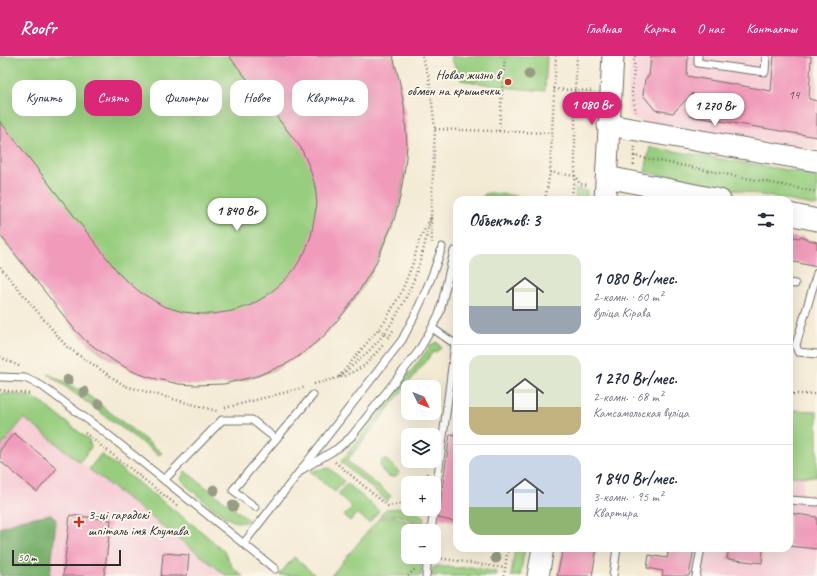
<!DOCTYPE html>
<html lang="ru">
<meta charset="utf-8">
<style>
:root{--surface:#fff;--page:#f6f6f7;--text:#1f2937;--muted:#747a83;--line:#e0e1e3;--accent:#db2777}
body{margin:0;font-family:Caveat,sans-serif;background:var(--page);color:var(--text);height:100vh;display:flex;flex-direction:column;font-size:15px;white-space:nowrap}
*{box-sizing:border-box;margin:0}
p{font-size:13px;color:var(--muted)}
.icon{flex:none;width:22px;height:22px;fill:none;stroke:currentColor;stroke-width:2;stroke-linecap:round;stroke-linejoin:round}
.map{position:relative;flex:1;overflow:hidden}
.sheet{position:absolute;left:453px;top:140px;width:340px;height:356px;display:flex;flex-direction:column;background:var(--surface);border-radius:12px;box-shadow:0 4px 16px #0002}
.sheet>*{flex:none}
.hud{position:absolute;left:12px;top:24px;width:380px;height:36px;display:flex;gap:8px}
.needle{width:26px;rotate:133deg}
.tools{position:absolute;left:401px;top:324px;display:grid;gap:8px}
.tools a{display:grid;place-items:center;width:40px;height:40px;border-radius:8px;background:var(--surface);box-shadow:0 4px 16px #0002;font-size:20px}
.scale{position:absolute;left:12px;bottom:10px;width:109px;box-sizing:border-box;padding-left:4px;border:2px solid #2b2b2b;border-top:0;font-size:11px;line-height:14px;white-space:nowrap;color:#2b2b2b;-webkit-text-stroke:3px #fbf7ec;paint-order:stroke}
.price{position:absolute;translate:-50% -34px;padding:0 9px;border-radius:14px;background:#fff;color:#222;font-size:13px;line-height:26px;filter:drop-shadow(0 1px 2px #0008)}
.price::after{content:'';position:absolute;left:50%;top:24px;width:12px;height:9px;margin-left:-6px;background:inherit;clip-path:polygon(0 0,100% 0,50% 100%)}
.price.selected{background:var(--accent);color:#fff}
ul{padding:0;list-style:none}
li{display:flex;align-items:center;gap:12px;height:100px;padding:0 16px}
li+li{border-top:1px solid var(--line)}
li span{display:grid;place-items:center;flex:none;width:112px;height:80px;border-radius:12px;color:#555}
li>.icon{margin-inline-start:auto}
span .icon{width:48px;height:48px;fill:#fffc;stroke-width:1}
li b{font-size:17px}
h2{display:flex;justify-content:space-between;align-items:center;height:48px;padding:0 16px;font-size:17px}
.tag{padding:0 14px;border-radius:12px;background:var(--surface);box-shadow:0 4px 16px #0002;font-size:14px;line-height:36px}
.tag.selected{background:var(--accent);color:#fff}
header{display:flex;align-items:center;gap:24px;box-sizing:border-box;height:56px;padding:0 20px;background:var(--accent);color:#fff}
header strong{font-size:19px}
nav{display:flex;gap:22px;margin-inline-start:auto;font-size:14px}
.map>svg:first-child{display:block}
</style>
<header>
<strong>Roofr</strong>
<nav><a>Главная</a><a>Карта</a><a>О нас</a><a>Контакты</a></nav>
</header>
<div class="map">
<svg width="817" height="520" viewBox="0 0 817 520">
<rect width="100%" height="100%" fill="#fbf7ec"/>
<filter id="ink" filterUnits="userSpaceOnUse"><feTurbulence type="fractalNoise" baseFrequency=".025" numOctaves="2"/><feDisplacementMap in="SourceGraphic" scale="8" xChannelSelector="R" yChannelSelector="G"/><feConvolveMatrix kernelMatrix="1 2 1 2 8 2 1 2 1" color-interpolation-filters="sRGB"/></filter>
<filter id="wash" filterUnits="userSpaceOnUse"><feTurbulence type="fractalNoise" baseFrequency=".012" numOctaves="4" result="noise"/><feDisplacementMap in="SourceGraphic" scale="16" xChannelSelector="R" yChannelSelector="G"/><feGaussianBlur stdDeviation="0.9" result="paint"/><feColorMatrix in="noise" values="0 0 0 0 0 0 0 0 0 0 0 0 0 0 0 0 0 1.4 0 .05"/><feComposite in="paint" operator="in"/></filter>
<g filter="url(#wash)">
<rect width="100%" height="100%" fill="#f4ebd5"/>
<g fill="#f6cfd7">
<path d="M630 0H817V94L634 64 630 61 627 53Z"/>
<path d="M0 344 89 413 227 520H0Z"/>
<path d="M789 356 810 358 802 439 817 441V520H662L668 492H789Z"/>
</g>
<g fill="#97cd7e" stroke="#617c54">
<path d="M0 0H393C406 47 410 92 401 140 389 198 348 267 298 300 238 341 157 337 99 295 79 281 66 262 51 243 38 227 25 211 13 195 9 190 1 183 0 177 0 173 0 168 0 164 0 150 0 137 0 124 0 83 0 41 0 0Z"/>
<path d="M450 0H547L545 35 502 31 461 24Z"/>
<path d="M650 91 817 119V150L645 116Z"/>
<path d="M576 133 587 135 586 144H575Z"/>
<path d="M490 137 518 140 523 144H480L485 138Z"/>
<path d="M437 286 441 292 436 296H433L347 405 391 440 387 445 341 406 432 288Z"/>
<path d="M48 318 84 336 162 397 159 399Z"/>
<path d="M3 337 28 340 40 345 89 384 91 391 80 406 24 362 0 392V338Z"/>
<path d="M791 354 817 355V421L789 420Z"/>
<path d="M101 398 202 476 224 495 232 511 243 520H227L89 413Z"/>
<path d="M385 403 397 413 399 417C391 430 371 407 385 403Z"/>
<path d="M329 412 344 425 335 436 310 415Z"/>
<path d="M185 415 250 465C243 467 237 467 231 464 216 457 199 440 186 429L181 423Z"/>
<path d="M347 427 379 455 369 467 357 457 350 465 344 460 352 451 338 438Z"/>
<path d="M403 452 421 459 424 462 423 468 397 459 380 460 386 453Z"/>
<path d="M395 461 424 471V475H408V501H422L421 520H331L379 462Z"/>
<path d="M515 492H525L520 520H511Z"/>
<path d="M294 501 316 520 279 519Z"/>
<path d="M437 510 457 512 470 511 497 516 496 520H430L433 512Z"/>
</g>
<path fill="#79b06d" stroke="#526e4c" d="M51 458 56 464 50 520H0V472L20 464Z"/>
<g id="blocks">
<g fill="#f19bbb">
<path d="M229 0H393L399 23 404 49 407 89 405 111 400 141 394 164 375 209 354 243 343 258 324 280 299 300 288 307 257 320 224 328 195 329 179 328 148 321 134 316 114 305 86 285 75 274 0 179V65L121 220 140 236 163 250 183 256 201 258H213L232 255 251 249 266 240 282 227 293 215 305 196 311 180 317 147 315 130 309 110 301 92Z"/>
<path d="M651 0H688L687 20 771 35 774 0H811L809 43 817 45V81L690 60 693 37 673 57 655 54 643 39 645 23 649 20Z"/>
<path d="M789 180 799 182 801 180 809 184 817 186V211L789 205Z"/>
<path d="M14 377 57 412 37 436 0 405V394Z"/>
<path d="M450 378 457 379V466L438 462Z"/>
<path d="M789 457 817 461V493L789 490Z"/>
<path d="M70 459 111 464 104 520H63Z"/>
<path d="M563 492H597L592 520H557Z"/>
<path d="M669 492H694L689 520H662L663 515 647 512 649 499 667 502Z"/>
<path d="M729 492H763L762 507 727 503Z"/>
<path d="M163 497 189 499 187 520H161Z"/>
</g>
</g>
</g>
<g filter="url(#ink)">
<use href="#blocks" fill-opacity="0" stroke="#716e66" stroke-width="1"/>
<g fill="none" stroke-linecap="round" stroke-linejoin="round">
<g stroke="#716e66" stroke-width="9">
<g id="service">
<path d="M698 0V7L765 16 766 0"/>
<path d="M817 217 796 289 798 296 817 298"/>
<path d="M789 227 795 228"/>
<path d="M432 272 455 288 434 450"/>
<path d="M0 321 25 322 42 330 107 378 275 513"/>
<path d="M303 413 338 392 351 381 418 296 432 272 440 256 454 195"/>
<path d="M164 424 222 364H252L276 383"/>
<path d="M789 444 817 446"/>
<path d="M255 451 233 434 313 339"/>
<path d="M431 475 434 453"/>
<path d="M244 487 402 284C419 253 431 226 442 191"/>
<path d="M426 520 428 501"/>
<path d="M613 520 617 492"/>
<path d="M696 520 701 492"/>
</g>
</g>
<g stroke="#716e66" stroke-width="23">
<g id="secondary">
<path d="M608 69 817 105"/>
<path d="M607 121 720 144"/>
<path d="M605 144 613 0"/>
<path d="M789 158 817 164"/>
<path d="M538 520 543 492"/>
</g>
</g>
<g stroke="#716e66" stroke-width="2.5" stroke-dasharray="1 3" stroke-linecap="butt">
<path d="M422 0 429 21 435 73 431 161 432 187"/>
<path d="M635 0 632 37 636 56"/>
<path d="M554 33 594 35"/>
<path d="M435 73 551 77"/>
<path d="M499 75 505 0"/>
<path d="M635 91 634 100 817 136"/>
<path d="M634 109V100"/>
<path d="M550 116 575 120 580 128 589 129"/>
<path d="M545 144 550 116 556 0"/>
<path d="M571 144 575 120V34L577 0"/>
<path d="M431 161C427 177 424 195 418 211 410 237 396 264 379 284 367 298 352 310 338 322L385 265 401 237 413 207 419 185Z"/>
<path d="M0 211 67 291 125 330 217 355"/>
<path d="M379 273 389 281"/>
<path d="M388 282 394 273"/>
<path d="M0 301 21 311"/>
<path d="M314 328 345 320 364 310 384 288"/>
<path d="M0 334 31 338"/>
<path d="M789 338H817"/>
<path d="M225 352 306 331"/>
<path d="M85 377 179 451"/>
<path d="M335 406 388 450 401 448 408 451"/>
<path d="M419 427 428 416"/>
<path d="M401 448 408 440"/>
<path d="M413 453 423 457"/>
<path d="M438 502 505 512"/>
<path d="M408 520 416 512"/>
<path d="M504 520 508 492"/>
</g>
<use href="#service" stroke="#fff" stroke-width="7"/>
<use href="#secondary" stroke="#fff" stroke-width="21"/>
</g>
<g fill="#979c85">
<circle cx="529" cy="18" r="5.5"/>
<circle cx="68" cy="324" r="5.5"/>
<circle cx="84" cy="336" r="5.5"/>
<circle cx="99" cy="348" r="5.5"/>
<circle cx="214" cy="434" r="5.5"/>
<circle cx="233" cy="450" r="5.5"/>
<circle cx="496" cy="502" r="5.5"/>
</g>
</g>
<g fill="#c8321e" stroke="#fbf7ec" stroke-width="1.5">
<circle cx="508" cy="26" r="4"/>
<path d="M77 460h4v4h4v4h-4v4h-4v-4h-4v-4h4z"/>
</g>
<g text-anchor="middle" stroke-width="4" stroke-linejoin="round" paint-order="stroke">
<g font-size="12" fill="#5c474f">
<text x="794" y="43">14</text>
</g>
<g font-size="14" fill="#2b2b2b" stroke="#fbf7ec" text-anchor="end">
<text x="500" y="23">Новая жизнь в<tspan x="500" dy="16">обмен на крышечки</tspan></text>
<text x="88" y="463" text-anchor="start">3-ці гарадскі<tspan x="88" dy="16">шпіталь імя Клумава</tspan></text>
</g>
</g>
</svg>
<div class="tools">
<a><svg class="needle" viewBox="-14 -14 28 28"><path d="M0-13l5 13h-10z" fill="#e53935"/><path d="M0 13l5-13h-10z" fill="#747a83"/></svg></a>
<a><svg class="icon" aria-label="layers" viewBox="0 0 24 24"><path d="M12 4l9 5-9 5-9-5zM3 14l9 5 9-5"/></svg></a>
<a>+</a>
<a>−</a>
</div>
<div class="scale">50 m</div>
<b class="price selected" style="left:592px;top:70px">1 080 Br</b>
<b class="price" style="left:715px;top:71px">1 270 Br</b>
<b class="price" style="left:237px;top:176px">1 840 Br</b>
<div class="hud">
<a class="tag">Купить</a>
<a class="tag selected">Снять</a>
<a class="tag">Фильтры</a>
<a class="tag">Новое</a>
<a class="tag">Квартира</a>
</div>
<section class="sheet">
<h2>Объектов: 3<svg class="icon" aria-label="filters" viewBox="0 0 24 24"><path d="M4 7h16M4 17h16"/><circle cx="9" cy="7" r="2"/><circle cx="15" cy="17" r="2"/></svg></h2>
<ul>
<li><span style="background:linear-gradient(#dfe7d0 65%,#9aa5b1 0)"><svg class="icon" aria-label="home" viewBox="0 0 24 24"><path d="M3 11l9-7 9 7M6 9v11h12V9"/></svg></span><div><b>1 080 Br/мес.</b><p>2-комн. · 60 m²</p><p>вуліца Кірава</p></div></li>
<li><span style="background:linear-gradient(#dfe7d0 65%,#c2b280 0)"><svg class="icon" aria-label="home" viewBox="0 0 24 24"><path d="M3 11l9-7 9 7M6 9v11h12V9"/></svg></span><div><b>1 270 Br/мес.</b><p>2-комн. · 68 m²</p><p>Камсамольская вуліца</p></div></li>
<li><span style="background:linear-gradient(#c9d6e8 65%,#8fb573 0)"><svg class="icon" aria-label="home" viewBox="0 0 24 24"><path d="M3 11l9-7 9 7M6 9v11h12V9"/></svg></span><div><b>1 840 Br/мес.</b><p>3-комн. · 95 m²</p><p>Квартира</p></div></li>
</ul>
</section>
</div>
